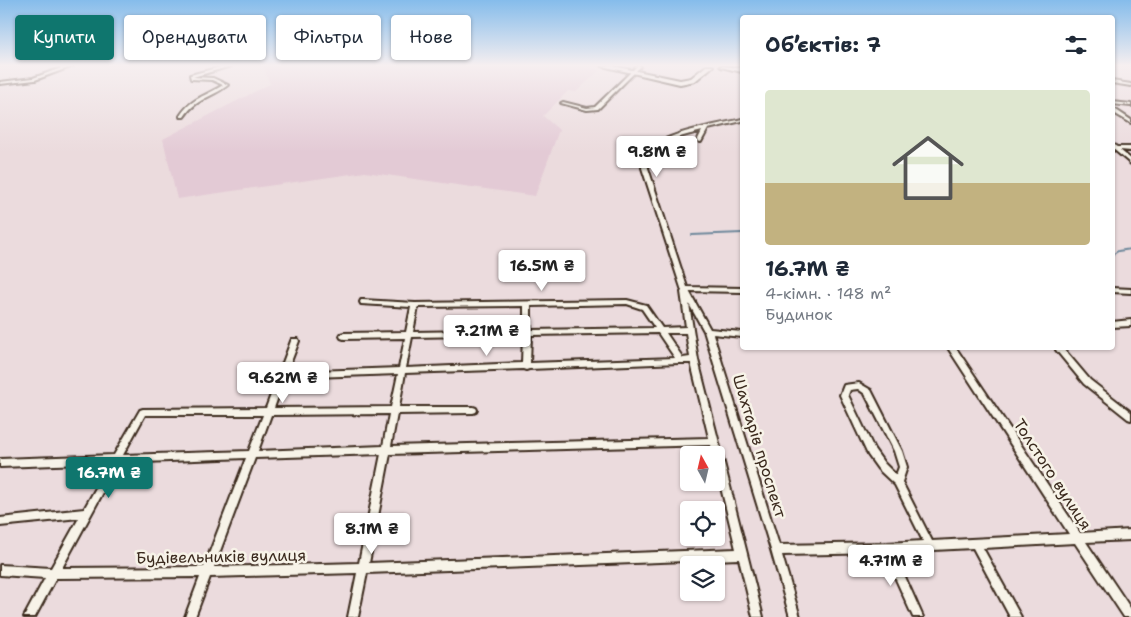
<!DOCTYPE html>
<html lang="uk">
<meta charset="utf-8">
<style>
:root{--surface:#fff;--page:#f2f2f3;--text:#1f2937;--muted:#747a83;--accent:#0f766e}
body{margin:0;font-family:"Shantell Sans",sans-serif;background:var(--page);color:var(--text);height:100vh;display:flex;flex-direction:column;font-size:19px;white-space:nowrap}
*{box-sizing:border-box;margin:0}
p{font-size:16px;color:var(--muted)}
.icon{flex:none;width:28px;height:28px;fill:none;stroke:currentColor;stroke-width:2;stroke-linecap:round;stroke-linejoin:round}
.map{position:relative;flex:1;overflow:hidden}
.sheet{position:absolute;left:740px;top:15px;width:375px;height:335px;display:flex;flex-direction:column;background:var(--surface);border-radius:5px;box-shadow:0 1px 4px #0004}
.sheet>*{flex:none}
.hud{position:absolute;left:15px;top:15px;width:475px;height:45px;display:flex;gap:10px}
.needle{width:32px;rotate:352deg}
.buttons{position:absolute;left:680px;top:446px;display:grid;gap:10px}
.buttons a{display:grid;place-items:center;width:45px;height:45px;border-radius:5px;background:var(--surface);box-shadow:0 1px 4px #0004;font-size:25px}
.price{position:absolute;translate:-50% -42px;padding:0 11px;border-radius:5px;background:#fff;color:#222;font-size:16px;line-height:32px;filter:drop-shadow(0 1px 2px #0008)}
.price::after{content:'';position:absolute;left:50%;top:30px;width:15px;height:11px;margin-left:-8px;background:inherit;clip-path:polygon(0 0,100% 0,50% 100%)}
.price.on{background:var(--accent);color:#fff}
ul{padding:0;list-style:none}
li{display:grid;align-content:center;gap:10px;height:265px;padding:0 25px}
li span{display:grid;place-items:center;height:155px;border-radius:5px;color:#555}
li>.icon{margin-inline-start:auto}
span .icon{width:90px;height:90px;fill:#fffc;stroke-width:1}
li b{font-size:21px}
h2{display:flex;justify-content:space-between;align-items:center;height:60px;padding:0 25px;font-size:21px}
.chip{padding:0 18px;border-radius:5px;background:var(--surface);box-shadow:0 1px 4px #0004;font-size:18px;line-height:45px}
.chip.on{background:var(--accent);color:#fff}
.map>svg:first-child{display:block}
</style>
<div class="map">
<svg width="1131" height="617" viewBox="0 0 1131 617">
<rect width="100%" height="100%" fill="#ebdbdd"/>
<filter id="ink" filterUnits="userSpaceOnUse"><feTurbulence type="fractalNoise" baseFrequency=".02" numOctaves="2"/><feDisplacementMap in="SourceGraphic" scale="10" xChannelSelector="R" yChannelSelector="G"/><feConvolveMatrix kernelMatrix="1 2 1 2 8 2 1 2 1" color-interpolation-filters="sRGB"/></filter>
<g filter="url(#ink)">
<path fill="#e3cad5" d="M263 66H583L600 70 576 92 568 91 543 116 559 130 535 196 365 172 177 199 163 139 270 84Z"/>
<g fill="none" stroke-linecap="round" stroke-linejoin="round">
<g stroke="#6f899c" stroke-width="2">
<path d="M692 235 742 233"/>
<path d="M1112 255 1118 251 1131 249"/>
</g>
<g stroke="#3b2a1e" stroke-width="4">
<g id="street">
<path d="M67 66H73L35 80 0 84V82L33 78Z"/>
<path d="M224 66H231L193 77 213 78 228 85C212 98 196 98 184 117H180V116C191 98 206 96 223 85L212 80 191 79 190 75Z"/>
<path d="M637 66H641L598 109 587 110 561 103 563 102 587 108 595 107Z"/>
<path d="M1112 81 1131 84V86L1112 83Z"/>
<path d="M1112 102 1131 104V106L1112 104Z"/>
<path d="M1112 110H1116L1131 120V123L1112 112Z"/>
<path d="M742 119V121L708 129 701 142 697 141 702 131C688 135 661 140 651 153 648 157 648 163 648 168L687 287 742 288V292L689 291 710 329 742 332V337L713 334 779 545 887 543 923 541 895 485 878 469 868 455 840 395 844 385 859 383 871 390 902 451 907 467 902 482 932 541 1069 534 948 348H956L1080 533 1131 530V540L1086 542 1131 609V617H1124L1075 543 983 548 1021 617H1010L973 548 894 552 923 617H913L884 553 782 555 800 617H790L771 550 704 331 689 304 698 360 763 617H753L739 559 367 573 358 617H348L357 573 210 577 195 617H185L200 577 56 578 35 617H24L45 578 0 575V565L51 568 79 518 0 526V518L84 509 110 463 0 467V459L114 455 140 410 143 409 266 408 291 341 292 339H298L299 341 287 372 399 368 405 338 344 339 341 338 340 336 341 334 344 333 406 332 411 307 361 304 360 302 361 300H363L415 303 627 300 646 305 662 328 686 327 681 292 682 291 642 168C643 161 644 155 649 150 665 132 718 125 742 119ZM627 304 642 309 655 328 531 330V306ZM524 306V330L413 332 418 307ZM658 333 675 358 530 363 531 335ZM666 333H686L690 357 683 358ZM523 335 522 363 406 368 412 337ZM679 363H691L709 438 391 446 397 414 473 413 476 412 477 410 476 408 473 407H399L405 373 523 369 526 370 529 369ZM398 374 391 407 274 408 285 378ZM858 389 865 394 894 451 899 467 896 475 884 463 874 449 848 395 850 390ZM389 414 383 446 258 451 271 415ZM145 415H263L249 451 123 455ZM711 445 713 455H716V467L736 549 369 563 390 454ZM381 454 359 563 214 567 255 458ZM246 458 204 567 62 568 119 463Z"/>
<path d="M1112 144 1117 147H1131V151L1120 150 1131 159V164L1112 148Z"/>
<path d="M1112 288 1131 289V293L1112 292Z"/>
<path d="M1131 320V326L1112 327V322Z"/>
<path d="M1056 348H1063L1090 380 1131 412V420L1128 419 1084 384 1056 350Z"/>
</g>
</g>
<g stroke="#3b2a1e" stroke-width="4">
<g id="secondary">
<path d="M602 66H613L680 80 691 78 706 66H713L695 81 680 84Z"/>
<path d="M720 66 742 68V72L721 67Z"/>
</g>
</g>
<use href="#street" fill="#f7f3e8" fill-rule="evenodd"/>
<use href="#secondary" fill="#f7f3e8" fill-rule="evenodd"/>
</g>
</g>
<linearGradient id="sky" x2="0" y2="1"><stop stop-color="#85bceb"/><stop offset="0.43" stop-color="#f6eff0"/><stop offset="1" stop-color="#f6eff0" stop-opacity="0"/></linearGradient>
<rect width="1131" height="152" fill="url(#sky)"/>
<g text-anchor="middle" stroke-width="5" stroke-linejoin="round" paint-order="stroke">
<g font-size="16" fill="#3b2a1e" stroke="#f7f3e8">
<text transform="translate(760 446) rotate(73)" y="6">Шахтарів проспект</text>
<text transform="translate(1053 474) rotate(57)" y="6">Толстого вулиця</text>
<text transform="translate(221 556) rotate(-1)" y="6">Будівельників вулиця</text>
</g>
</g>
</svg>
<div class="buttons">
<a><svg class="needle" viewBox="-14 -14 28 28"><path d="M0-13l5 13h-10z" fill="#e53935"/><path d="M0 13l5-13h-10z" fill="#747a83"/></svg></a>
<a><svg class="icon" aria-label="locate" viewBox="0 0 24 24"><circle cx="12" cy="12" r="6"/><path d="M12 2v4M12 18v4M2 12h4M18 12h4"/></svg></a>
<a><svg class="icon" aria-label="layers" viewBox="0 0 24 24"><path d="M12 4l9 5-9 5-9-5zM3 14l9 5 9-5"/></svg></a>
</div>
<b class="price" style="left:657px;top:178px">9.8M ₴</b>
<b class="price" style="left:542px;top:292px">16.5M ₴</b>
<b class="price" style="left:487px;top:357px">7.21M ₴</b>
<b class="price" style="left:283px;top:404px">9.62M ₴</b>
<b class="price on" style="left:109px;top:499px">16.7M ₴</b>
<b class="price" style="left:372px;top:555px">8.1M ₴</b>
<b class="price" style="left:891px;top:587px">4.71M ₴</b>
<div class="hud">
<a class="chip on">Купити</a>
<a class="chip">Орендувати</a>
<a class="chip">Фільтри</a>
<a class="chip">Нове</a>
</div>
<section class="sheet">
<h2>Об’єктів: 7<svg class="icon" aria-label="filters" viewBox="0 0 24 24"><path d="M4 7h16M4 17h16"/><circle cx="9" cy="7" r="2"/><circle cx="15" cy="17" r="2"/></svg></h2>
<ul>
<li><span style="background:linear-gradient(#dfe7d0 60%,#c2b280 0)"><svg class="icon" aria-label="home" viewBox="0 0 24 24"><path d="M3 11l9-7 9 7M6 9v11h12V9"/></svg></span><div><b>16.7M ₴</b><p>4-кімн. · 148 m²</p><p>Будинок</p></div></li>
</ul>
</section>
</div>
